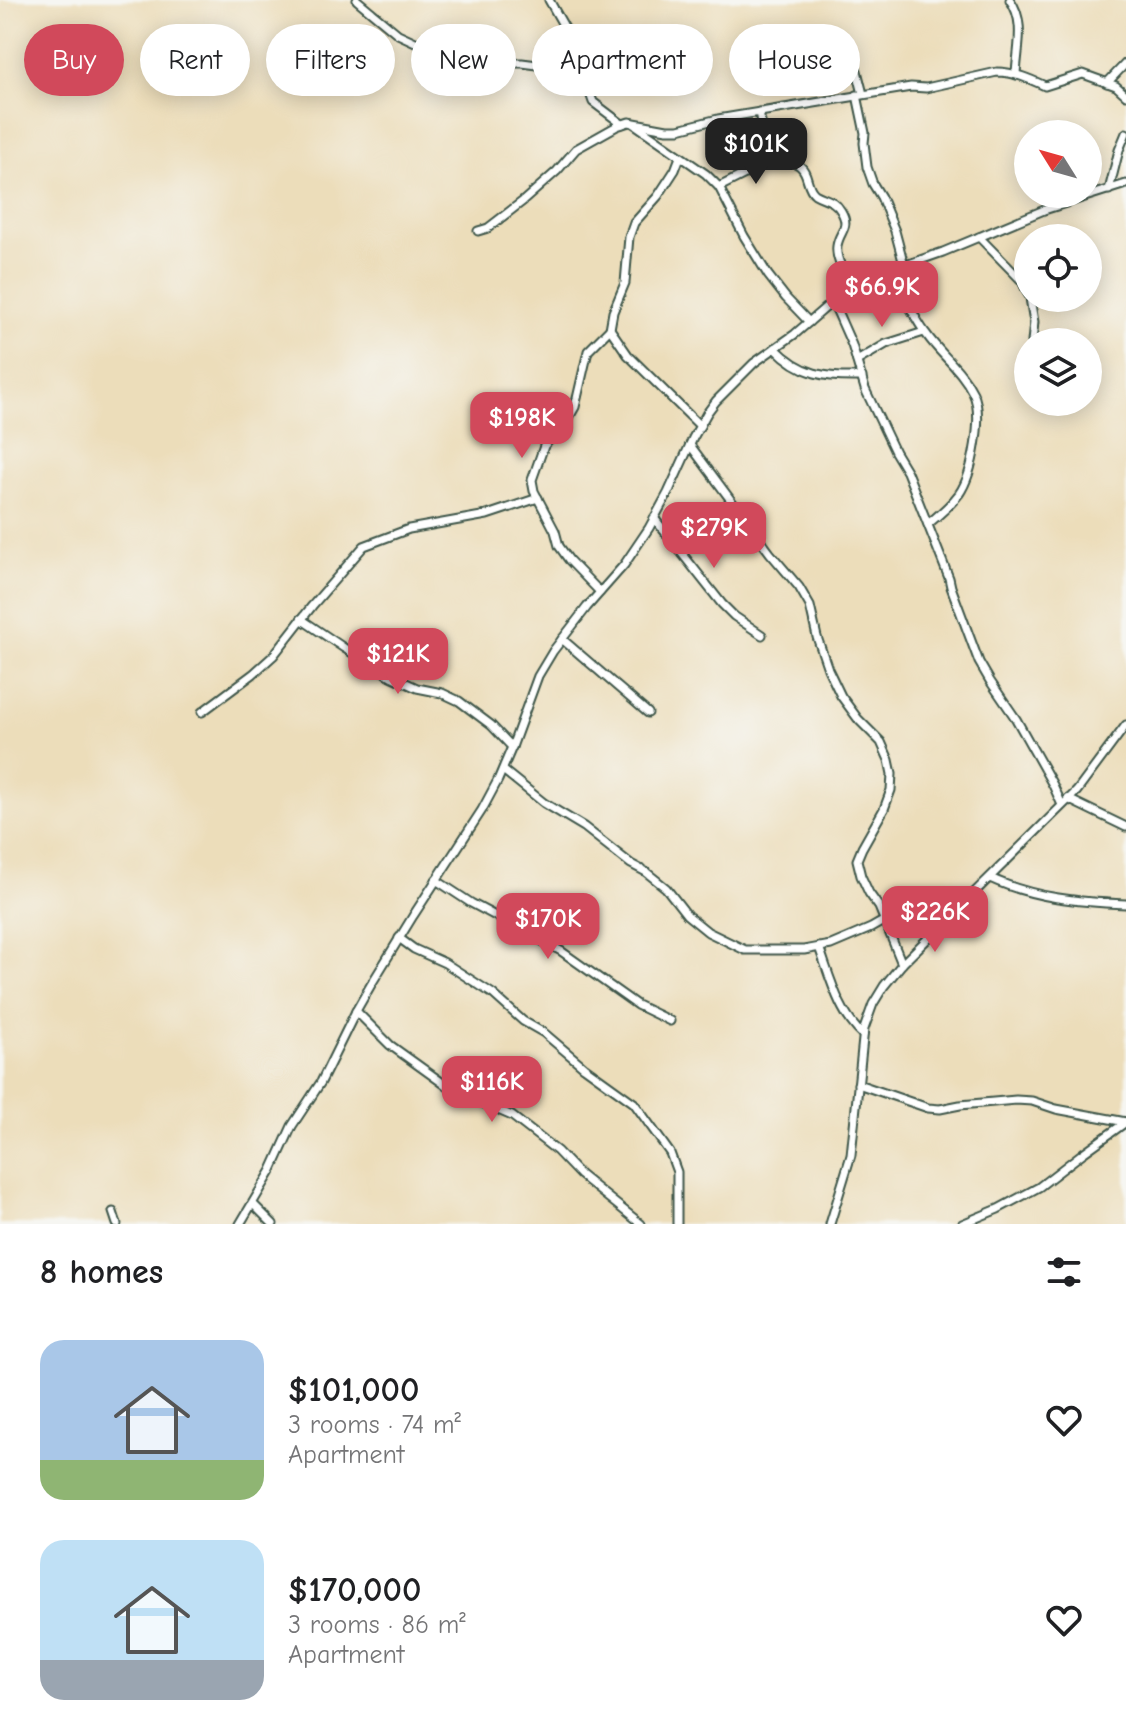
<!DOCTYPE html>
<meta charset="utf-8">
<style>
:root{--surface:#fff;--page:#f6f6f6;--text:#202124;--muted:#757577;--accent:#d1495b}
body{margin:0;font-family:"Comic Neue",sans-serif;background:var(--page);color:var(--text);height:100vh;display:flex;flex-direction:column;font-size:30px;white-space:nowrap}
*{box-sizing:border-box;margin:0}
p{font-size:26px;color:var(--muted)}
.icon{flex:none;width:44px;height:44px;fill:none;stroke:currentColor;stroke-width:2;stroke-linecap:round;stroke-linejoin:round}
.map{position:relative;height:1224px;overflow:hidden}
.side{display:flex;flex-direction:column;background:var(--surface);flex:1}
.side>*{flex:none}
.hud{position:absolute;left:24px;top:24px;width:1078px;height:72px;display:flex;gap:16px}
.needle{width:52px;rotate:307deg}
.buttons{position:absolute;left:1014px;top:120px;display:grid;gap:16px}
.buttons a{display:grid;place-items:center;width:88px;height:88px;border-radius:50%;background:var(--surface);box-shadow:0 4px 20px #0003;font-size:40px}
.price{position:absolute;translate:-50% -68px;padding:0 18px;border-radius:16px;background:var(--accent);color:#fff;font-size:26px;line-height:52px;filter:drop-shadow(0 2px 4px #0008)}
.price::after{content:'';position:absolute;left:50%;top:48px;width:24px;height:18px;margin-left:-12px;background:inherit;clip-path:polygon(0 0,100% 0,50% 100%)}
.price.selected{background:#222;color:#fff}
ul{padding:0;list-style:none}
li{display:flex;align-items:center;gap:24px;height:200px;padding:0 40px}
li span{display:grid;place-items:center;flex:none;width:224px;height:160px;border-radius:24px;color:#555}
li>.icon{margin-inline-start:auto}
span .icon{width:96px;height:96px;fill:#fffc;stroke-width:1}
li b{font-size:34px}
h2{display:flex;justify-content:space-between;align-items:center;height:96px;padding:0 40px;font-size:34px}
.pill{padding:0 28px;border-radius:36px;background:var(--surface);box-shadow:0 4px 20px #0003;font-size:28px;line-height:72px}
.pill.selected{background:var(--accent);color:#fff}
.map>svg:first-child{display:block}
</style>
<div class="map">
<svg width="1126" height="1224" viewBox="0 0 1126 1224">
<rect width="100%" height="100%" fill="#f6f6f2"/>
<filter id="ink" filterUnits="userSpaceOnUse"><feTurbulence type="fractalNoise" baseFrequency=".0125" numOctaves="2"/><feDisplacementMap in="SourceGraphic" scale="16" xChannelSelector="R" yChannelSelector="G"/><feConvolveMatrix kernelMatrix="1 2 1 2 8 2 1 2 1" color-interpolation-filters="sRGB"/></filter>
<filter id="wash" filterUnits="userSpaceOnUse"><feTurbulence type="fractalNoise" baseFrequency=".006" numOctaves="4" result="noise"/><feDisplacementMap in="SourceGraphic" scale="32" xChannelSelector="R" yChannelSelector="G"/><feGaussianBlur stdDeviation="1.8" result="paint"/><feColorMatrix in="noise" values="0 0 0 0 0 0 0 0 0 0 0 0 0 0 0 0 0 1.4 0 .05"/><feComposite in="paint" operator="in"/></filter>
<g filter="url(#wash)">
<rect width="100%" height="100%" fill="#ecddba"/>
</g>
<g filter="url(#ink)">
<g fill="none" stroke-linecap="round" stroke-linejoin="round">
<g stroke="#3e5548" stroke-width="11">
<g id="minor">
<path d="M357 0 398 34 439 53 462 60 491 63H522L584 71"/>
<path d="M549 0 571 39 593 102 622 124"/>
<path d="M1010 0C1026 22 1017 49 1016 75"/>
<path d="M853 55 863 94"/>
<path d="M1107 83 1126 63"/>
<path d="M857 95 865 133 864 143 867 167 873 184 881 197 895 231 904 265"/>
<path d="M759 112C762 129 766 152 784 160 790 162 797 162 801 167 809 174 806 187 815 194 825 200 834 199 841 211 851 228 839 231 837 246 835 261 846 275 854 286"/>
<path d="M633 123 706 174 719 187 744 236 768 275 786 298 809 322"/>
<path d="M680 157 675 170 658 196 634 223 629 237 625 283 613 312 610 329 628 355 700 426"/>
<path d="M719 187 747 173 777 155"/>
<path d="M1109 190 1119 150 1126 133"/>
<path d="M478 231 488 228 523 201 557 171 576 149 617 126 629 122 667 129H679L718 119 911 87 926 88 997 72C1014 72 1030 79 1045 86L1083 74 1116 86 1126 95"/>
<path d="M979 237 1022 281 1028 294"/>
<path d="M891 270C903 291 912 316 927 335 941 355 962 370 973 393 984 415 973 474 959 494 950 506 939 515 928 524"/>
<path d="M1030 298 1034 322 1032 342"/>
<path d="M833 302 852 345 865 389 895 452 907 472 949 578 951 587 979 662 990 681 1016 719 1053 785 1062 805"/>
<path d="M775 348C801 375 825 378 862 377"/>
<path d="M857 361 886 344 924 332"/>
<path d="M690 445 770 553 799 587 810 606 817 637 828 669 841 696 858 719 881 742 889 760 892 774 891 790 884 809 862 848 857 860 861 876 869 893 879 907 902 964"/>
<path d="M654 518 722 604 734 616 762 635"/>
<path d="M600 592 569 560 559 546 555 531 534 491 532 480 544 446 567 421 575 407 588 351 610 329"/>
<path d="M301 619 344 648 391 676 417 688 442 693 459 701 491 725 512 747"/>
<path d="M562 639 648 713"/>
<path d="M202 712 253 674 273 656 312 606 364 546 409 529 487 515 538 498"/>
<path d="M503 770 544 803 584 827 631 864 646 872 666 888 687 915 708 932 745 950H804L831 945 871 928 885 920"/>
<path d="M1068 799 1126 827"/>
<path d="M990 878C1033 898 1079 902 1126 904"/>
<path d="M436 880 471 903 561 951 637 1005 670 1021"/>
<path d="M399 938 414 949 445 963 493 994 523 1021 544 1033 584 1067 634 1103 670 1153 677 1172V1224"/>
<path d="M819 947C830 977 839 1014 863 1035"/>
<path d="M356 1011 390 1045 447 1086 466 1096 512 1116 557 1151 580 1175 641 1224"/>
<path d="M858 1084 928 1108 940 1109 960 1105 1016 1100 1032 1101 1056 1109 1126 1122"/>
<path d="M253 1204 273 1224"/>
<path d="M113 1212 117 1224"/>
<path d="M240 1224 272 1170 292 1126 321 1082 356 1011 372 983 413 916 482 810 498 780 512 747 538 676 553 651 587 607 624 565 649 528 668 493 693 438 707 413 716 401 754 363 795 334 840 295 866 279 943 252 1044 210 1126 184"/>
<path d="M830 1224 851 1155 864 1029 873 1004 884 986 902 964 1077 791 1126 725"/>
<path d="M962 1224 998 1209 1039 1187 1083 1153 1126 1122"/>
</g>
</g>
<use href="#minor" stroke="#fff" stroke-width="7"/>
</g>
</g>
</svg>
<div class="buttons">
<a><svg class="needle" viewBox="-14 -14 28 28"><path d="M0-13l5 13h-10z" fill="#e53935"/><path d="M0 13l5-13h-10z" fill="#757577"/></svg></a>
<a><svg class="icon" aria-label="locate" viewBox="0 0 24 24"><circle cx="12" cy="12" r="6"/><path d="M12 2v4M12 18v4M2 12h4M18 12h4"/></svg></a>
<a><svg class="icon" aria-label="layers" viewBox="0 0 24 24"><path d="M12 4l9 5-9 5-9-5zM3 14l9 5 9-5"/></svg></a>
</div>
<b class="price selected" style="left:756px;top:186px">$101K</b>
<b class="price" style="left:882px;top:329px">$66.9K</b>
<b class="price" style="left:522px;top:460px">$198K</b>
<b class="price" style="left:714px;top:570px">$279K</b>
<b class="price" style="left:398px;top:696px">$121K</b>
<b class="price" style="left:935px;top:954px">$226K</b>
<b class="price" style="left:548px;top:961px">$170K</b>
<b class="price" style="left:492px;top:1124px">$116K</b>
<div class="hud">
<a class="pill selected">Buy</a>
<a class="pill">Rent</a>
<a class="pill">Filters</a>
<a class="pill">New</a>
<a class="pill">Apartment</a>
<a class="pill">House</a>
</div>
</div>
<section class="side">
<h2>8 homes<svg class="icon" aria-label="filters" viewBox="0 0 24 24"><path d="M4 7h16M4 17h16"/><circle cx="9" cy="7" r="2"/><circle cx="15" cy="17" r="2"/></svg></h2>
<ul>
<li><span style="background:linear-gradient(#a9c7e8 75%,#8fb573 0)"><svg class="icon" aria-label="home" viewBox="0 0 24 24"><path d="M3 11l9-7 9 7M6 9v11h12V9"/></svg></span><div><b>$101,000</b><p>3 rooms · 74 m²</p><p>Apartment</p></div><svg class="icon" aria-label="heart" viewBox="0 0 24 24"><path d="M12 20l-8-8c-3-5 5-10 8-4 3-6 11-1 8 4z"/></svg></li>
<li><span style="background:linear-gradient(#bfe0f5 75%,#9aa5b1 0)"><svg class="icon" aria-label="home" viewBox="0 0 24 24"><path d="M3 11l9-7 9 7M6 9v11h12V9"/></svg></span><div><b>$170,000</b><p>3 rooms · 86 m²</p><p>Apartment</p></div><svg class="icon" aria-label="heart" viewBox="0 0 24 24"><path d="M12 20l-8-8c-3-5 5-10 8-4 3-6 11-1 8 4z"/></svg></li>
</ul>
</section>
